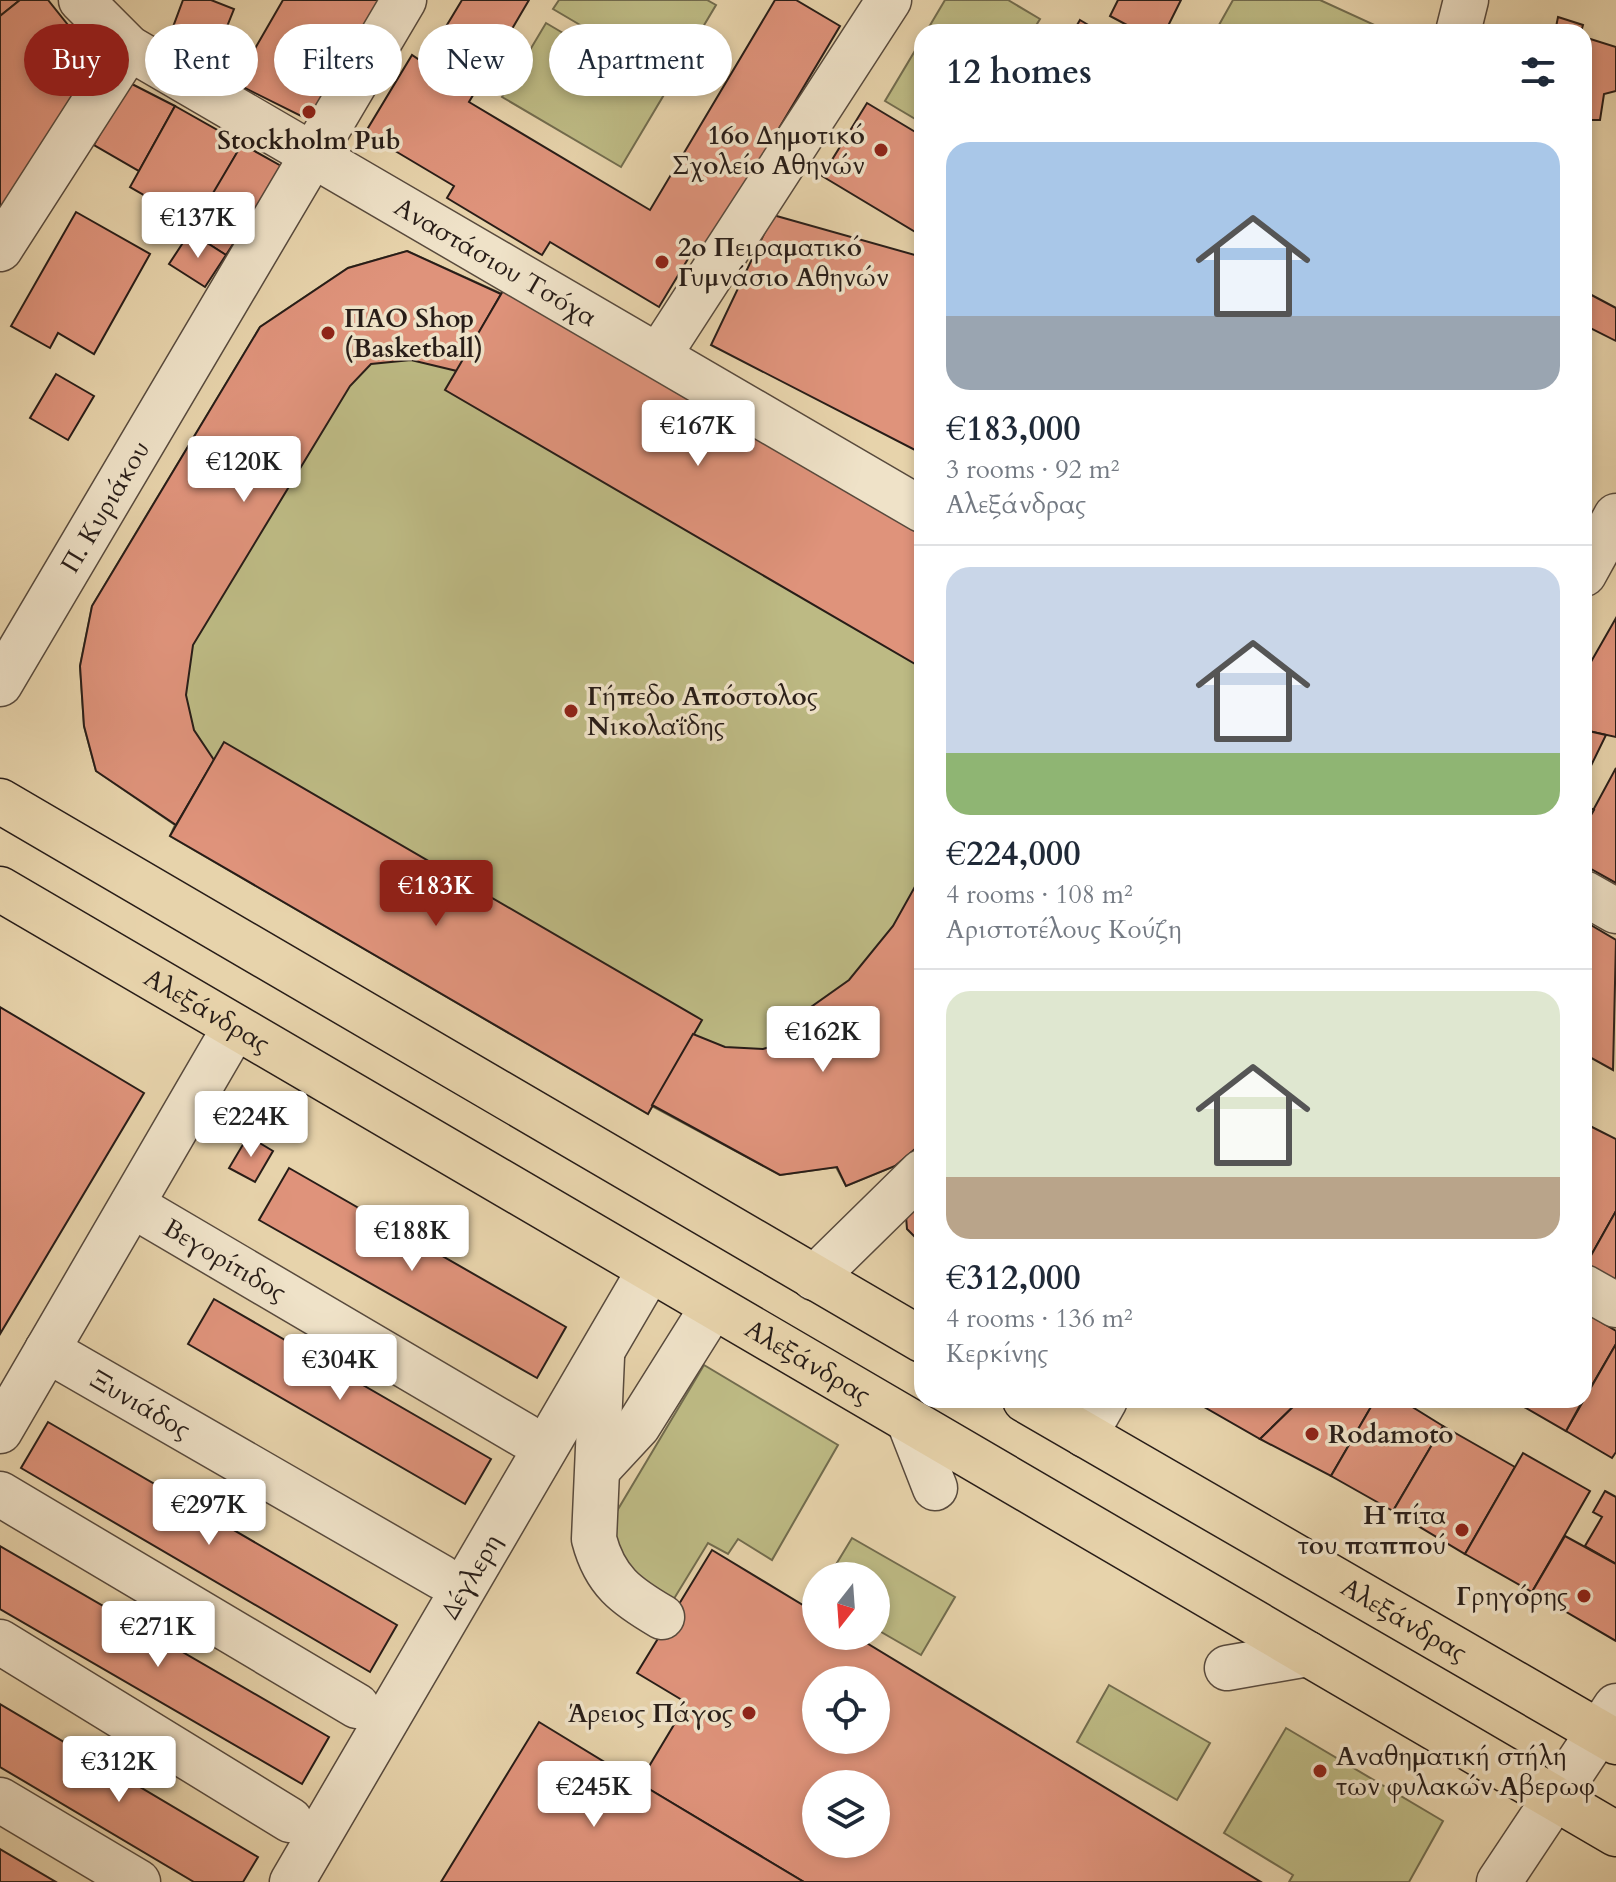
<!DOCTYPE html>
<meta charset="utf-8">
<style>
:root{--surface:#fff;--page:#f2f2f3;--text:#1f2937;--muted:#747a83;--line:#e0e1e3;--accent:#8f2418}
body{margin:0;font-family:Cardo,serif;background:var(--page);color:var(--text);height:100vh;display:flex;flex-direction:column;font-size:30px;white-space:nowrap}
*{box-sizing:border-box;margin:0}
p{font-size:26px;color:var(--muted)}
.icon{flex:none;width:44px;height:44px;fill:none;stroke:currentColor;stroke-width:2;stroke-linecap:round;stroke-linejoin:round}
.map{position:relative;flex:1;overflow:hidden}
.side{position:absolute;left:914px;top:24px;width:678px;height:1384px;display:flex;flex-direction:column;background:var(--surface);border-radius:24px;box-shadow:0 4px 12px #0003}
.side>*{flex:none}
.guide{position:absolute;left:24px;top:24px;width:760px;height:72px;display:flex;gap:16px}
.needle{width:52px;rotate:197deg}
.controls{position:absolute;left:802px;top:1562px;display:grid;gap:16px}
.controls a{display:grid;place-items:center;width:88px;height:88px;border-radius:50%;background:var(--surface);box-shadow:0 4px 12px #0003;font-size:40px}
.price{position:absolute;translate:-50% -68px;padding:0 18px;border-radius:8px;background:#fff;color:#222;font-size:26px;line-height:52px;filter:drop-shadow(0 2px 4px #0008)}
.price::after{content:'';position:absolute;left:50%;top:48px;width:24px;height:18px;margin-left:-12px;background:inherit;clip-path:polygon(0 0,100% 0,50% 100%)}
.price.selected{background:var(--accent);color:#fff}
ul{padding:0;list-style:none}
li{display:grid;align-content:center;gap:16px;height:424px;padding:0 32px}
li+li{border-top:2px solid var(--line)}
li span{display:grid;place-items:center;height:248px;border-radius:24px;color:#555}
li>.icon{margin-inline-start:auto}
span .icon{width:144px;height:144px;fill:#fffc;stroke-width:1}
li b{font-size:34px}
h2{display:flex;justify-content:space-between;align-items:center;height:96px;padding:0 32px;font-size:34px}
.chip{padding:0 28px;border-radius:36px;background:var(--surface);box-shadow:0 4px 12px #0003;font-size:28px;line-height:72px}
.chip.selected{background:var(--accent);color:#fff}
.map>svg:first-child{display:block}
</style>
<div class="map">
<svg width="1616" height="1882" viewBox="0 0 1616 1882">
<rect width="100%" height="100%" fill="#e7d3ab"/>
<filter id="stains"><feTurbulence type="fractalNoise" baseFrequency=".0025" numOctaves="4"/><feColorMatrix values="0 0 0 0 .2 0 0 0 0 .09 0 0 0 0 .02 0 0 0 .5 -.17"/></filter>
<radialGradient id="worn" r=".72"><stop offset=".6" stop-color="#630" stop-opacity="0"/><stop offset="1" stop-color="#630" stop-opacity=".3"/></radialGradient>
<g fill="#bdba84" stroke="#726c4e" stroke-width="2">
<path d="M559 0H707L716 5 672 79 553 9Z"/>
<path d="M945 0H1008L1040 19 1032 32H926Z"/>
<path d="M1233 0H1320L1379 27 1378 32H1215Z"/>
<path d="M546 23 665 93 621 167 502 97Z"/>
<path d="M922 39V123L885 101Z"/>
<path d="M407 251 502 294 922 527V1143L895 1166 846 1186 836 1167 780 1175 652 1106 648 1114 170 836 175 825 96 771 84 726 80 666 92 606 260 327 348 268Z"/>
<path d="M704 1365 838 1445 772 1560 738 1539 728 1554 708 1543 672 1602 622 1572 611 1521Z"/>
<path d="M852 1538 955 1597 921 1655 876 1629V1576H829Z"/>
<path d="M1109 1685 1210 1743 1177 1800 1077 1742Z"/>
<path d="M1286 1728 1443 1821 1409 1882H1289L1293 1875 1224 1833Z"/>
</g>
<g fill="#df937b" stroke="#281d18" stroke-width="2" fill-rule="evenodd">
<path d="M0 0H20L0 16Z"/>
<path d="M20 0H48L96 60 0 213V16Z"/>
<path d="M183 0H211L234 9 220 44 173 27Z"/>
<path d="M283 0H385L313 122 235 83Z"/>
<path d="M462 0H529L469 102 650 210 775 0H796L840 26 707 249 697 244 659 307 550 242 542 255 447 198 454 186 365 133 412 55 424 63Z"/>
<path d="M1118 0H1181L1165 32H1140L1110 16Z"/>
<path d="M1558 17 1583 25 1581 32H1555Z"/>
<path d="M1080 20 1100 32H1073Z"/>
<path d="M1584 37 1616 47V91L1604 94 1600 120H1589L1584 142Z"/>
<path d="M128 82 175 106 139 171 94 145Z"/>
<path d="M867 103 922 136V236L822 176Z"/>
<path d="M175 106 242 144 196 225 130 187Z"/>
<path d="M242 144 283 167 226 255 190 232Z"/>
<path d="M76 212 150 254 94 354 58 333 50 348 11 326Z"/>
<path d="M773 215 922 257V418L915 450 711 345Z"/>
<path d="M190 232 226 255 205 287 169 264Z"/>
<path d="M407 251 501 294 457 371 411 360 371 364 350 386 193 645 186 695 194 730 214 760 176 825 96 771 84 726 80 666 92 606 260 327 348 268Z"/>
<path d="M507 284 922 527V668L445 390Z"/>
<path d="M1584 291 1616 308V341L1584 325Z"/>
<path d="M56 374 94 396 68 440 30 418Z"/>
<path d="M1616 618V737L1584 730V674Z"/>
<path d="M1584 730 1606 735 1584 780Z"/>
<path d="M224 742 702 1020 648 1114 170 836Z"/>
<path d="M1616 768V883L1584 865V827Z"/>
<path d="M1584 805 1594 810 1584 827Z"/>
<path d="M922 874V1143L895 1166 846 1186 837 1167 780 1175 652 1105 693 1034 725 1047 763 1049 800 1038 794 1019 849 980 893 926Z"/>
<path d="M1584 921 1616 940 1613 1070 1584 1054Z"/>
<path d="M0 1007 144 1093 0 1334Z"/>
<path d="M1588 1125 1616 1139V1211L1584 1268V1132Z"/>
<path d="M248 1136 273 1151 255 1182 229 1168Z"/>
<path d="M289 1168 566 1327 537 1378 259 1220Z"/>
<path d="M922 1198V1244L907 1229 906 1216Z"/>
<path d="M1616 1211V1291L1584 1268Z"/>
<path d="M214 1299 491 1459 465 1504 188 1344Z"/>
<path d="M1584 1312 1616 1331V1344L1584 1399Z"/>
<path d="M1616 1344V1452L1612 1458 1566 1431Z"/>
<path d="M1192 1400H1300L1260 1439Z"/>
<path d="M1300 1400H1375L1331 1476 1260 1439Z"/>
<path d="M1375 1400H1401L1443 1426 1393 1511 1331 1476Z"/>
<path d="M1512 1400H1583L1566 1431Z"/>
<path d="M48 1422 397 1625 370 1672 21 1468Z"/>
<path d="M1443 1426 1515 1467 1465 1554 1393 1511Z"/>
<path d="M1523 1453 1590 1491 1532 1592 1465 1554Z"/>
<path d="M1605 1491 1616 1497V1564L1585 1546 1602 1517 1593 1512Z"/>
<path d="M1565 1536 1616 1564V1641L1532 1592Z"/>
<path d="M0 1546 329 1737 302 1784 0 1609Z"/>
<path d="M712 1550 816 1613V1636H855L1261 1882H804L639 1783 687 1703 637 1673ZM816 1680H876V1740H816ZM816 1784H876V1844H816Z"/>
<path d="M0 1704 258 1857 243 1882H194L0 1767Z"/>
<path d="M539 1722 639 1783 804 1882H441Z"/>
<path d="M0 1849 56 1882H0Z"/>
</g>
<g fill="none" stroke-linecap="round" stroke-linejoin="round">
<g stroke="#584a3d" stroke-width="47">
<g id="minor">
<path id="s1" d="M81 0 129 48 922 510"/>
<path d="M1458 32 1466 0"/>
<path d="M0 249 129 48"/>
<path d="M659 355 889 0"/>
<path d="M1584 574 1616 516"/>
<path id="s2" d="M0 684 404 0"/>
<path d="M1584 893 1616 911"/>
<path id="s3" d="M132 1205 525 1436"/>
<path d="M814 1278 922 1172"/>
<path d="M1584 1287 1616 1305"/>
<path id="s4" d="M47 1350 441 1577"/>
<path d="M602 1357 594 1539C605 1581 626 1596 662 1617"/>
<path d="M910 1424 935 1488"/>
<path d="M0 1431 235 1027"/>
<path d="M1085 1435 1105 1400"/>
<path d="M599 1468 638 1426 712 1308"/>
<path d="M0 1494 357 1706"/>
<path d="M0 1642 290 1820"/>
<path d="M1227 1668 1308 1654"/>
<path d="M0 1800 138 1882"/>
<path id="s5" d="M292 1882 649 1271"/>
<path d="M1499 1882 1616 1706"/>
</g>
</g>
<g stroke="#281d18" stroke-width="47">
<g id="major">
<path d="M0 801 922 1340"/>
<path id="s6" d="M0 889 1616 1834"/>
<path id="s7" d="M1025 1400 1616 1742"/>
</g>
</g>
<use href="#minor" stroke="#efe2c8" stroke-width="44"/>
<use href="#major" stroke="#e7d3ab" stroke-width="44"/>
</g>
<g fill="#8f2418" stroke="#efe2c8" stroke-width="3">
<circle cx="309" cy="112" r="8"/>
<circle cx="881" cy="150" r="8"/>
<circle cx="662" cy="262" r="8"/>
<circle cx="328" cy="333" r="8"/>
<circle cx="571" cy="711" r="8"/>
<circle cx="1312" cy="1434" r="8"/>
<circle cx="1462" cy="1530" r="8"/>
<circle cx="1584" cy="1596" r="8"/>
<circle cx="749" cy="1713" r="8"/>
<circle cx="1320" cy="1771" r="8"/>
</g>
<g text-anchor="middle" stroke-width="7" stroke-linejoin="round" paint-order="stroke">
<g font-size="26" font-weight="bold" fill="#281d18" stroke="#efe2c8" text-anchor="start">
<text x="865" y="144" text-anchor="end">16ο Δημοτικό<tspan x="865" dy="30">Σχολείο Αθηνών</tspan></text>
<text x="309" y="149" text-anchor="middle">Stockholm Pub</text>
<text x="678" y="256">2ο Πειραματικό<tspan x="678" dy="30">Γυμνάσιο Αθηνών</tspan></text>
<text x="344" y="327">ΠΑΟ Shop<tspan x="344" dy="30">(Basketball)</tspan></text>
<text x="587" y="705">Γήπεδο Απόστολος<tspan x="587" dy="30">Νικολαΐδης</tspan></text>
<text x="1328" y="1443">Rodamoto</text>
<text x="1446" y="1524" text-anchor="end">Η πίτα<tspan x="1446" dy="30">του παππού</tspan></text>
<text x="1568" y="1605" text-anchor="end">Γρηγόρης</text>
<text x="733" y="1722" text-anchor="end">Άρειος Πάγος</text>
<text x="1336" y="1765">Αναθηματική στήλη<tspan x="1336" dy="30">των φυλακών Αβερωφ</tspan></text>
</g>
<g font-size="26" fill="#281d18" stroke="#efe2c8">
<text dy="9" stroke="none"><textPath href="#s1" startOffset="492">Αναστάσιου Τσόχα</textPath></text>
<text dy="9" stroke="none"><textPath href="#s2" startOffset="206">Π. Κυριάκου</textPath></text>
<text dy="9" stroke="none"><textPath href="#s6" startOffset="240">Αλεξάνδρας</textPath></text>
<text dy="9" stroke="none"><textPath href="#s3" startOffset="108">Βεγορίτιδος</textPath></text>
<text dy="9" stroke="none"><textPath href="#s6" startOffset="936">Αλεξάνδρας</textPath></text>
<text dy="9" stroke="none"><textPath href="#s4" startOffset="108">Ξυνιάδος</textPath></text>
<text dy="9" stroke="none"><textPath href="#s5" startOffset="354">Δέγλερη</textPath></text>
<text dy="9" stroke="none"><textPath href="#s7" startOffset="438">Αλεξάνδρας</textPath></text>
</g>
</g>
<rect width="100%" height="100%" filter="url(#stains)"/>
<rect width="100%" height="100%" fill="url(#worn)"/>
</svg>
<div class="controls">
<a><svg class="needle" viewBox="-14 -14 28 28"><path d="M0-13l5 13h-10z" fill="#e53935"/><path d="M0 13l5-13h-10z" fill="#747a83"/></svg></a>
<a><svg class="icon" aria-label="locate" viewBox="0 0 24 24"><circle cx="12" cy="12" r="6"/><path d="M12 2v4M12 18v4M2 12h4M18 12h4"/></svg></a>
<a><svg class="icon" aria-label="layers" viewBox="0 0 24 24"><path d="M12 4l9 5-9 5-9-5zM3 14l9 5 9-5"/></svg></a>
</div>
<b class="price" style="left:198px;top:260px">€137K</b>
<b class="price" style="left:698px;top:468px">€167K</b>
<b class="price" style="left:244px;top:504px">€120K</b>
<b class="price selected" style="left:436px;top:928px">€183K</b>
<b class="price" style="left:823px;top:1074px">€162K</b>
<b class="price" style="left:251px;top:1159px">€224K</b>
<b class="price" style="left:412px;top:1273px">€188K</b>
<b class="price" style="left:340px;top:1402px">€304K</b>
<b class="price" style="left:209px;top:1547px">€297K</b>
<b class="price" style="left:158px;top:1669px">€271K</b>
<b class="price" style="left:119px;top:1804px">€312K</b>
<b class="price" style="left:594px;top:1829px">€245K</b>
<div class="guide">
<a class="chip selected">Buy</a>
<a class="chip">Rent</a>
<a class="chip">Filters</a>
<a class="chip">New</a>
<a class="chip">Apartment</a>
</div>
<section class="side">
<h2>12 homes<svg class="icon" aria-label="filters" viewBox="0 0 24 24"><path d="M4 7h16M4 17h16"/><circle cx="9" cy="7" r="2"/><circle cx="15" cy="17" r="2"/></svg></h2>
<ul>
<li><span style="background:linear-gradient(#a9c7e8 70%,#9aa5b1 0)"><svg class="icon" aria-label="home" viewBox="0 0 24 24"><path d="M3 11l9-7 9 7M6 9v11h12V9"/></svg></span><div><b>€183,000</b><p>3 rooms · 92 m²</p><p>Αλεξάνδρας</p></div></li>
<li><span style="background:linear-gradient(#c9d6e8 75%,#8fb573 0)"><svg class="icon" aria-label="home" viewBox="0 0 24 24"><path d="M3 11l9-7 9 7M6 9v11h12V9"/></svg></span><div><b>€224,000</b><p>4 rooms · 108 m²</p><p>Αριστοτέλους Κούζη</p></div></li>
<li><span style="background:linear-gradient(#dfe7d0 75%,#b9a48a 0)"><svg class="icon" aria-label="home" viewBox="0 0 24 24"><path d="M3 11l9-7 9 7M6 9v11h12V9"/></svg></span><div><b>€312,000</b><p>4 rooms · 136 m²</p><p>Κερκίνης</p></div></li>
</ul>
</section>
</div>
